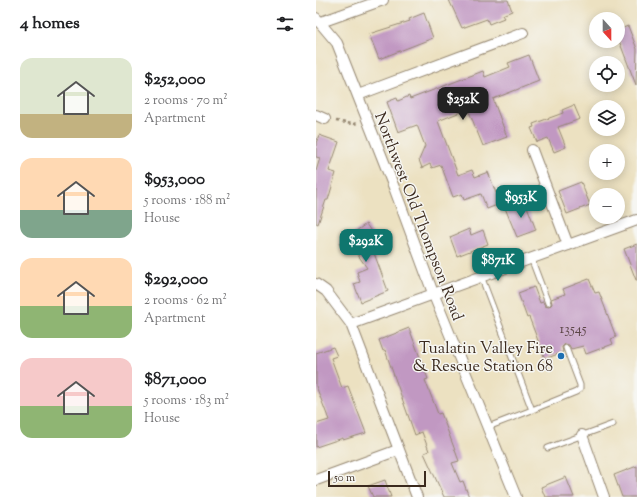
<!DOCTYPE html>
<meta charset="utf-8">
<style>
:root{--surface:#fff;--page:#f2f2f2;--text:#202124;--muted:#757577;--accent:#0f766e}
body{margin:0;font-family:"Sorts Mill Goudy",serif;background:var(--page);color:var(--text);height:100vh;display:flex;flex-direction:column;font-size:15px;white-space:nowrap}
*{box-sizing:border-box;margin:0}
p{font-size:13px;color:var(--muted)}
.icon{flex:none;width:22px;height:22px;fill:none;stroke:currentColor;stroke-width:2;stroke-linecap:round;stroke-linejoin:round}
.map{position:relative;flex:1;overflow:hidden}
.details{display:flex;flex-direction:column;background:var(--surface);width:316px}
.details>*{flex:none}
.needle{width:26px;rotate:159deg}
.controls{position:absolute;left:273px;top:12px;display:grid;gap:8px}
.controls a{display:grid;place-items:center;width:36px;height:36px;border-radius:50%;background:var(--surface);box-shadow:0 2px 10px #0003;font-size:20px}
.scale{position:absolute;left:12px;bottom:10px;width:98px;box-sizing:border-box;padding-left:4px;border:2px solid #3b2a1e;border-top:0;font-size:11px;line-height:14px;white-space:nowrap;color:#3b2a1e;-webkit-text-stroke:3px #f6f6f2;paint-order:stroke}
.price{position:absolute;translate:-50% -34px;padding:0 9px;border-radius:8px;background:var(--accent);color:#fff;font-size:13px;line-height:26px;filter:drop-shadow(0 1px 2px #0008)}
.price::after{content:'';position:absolute;left:50%;top:24px;width:12px;height:9px;margin-left:-6px;background:inherit;clip-path:polygon(0 0,100% 0,50% 100%)}
.price.current{background:#222;color:#fff}
ul{padding:0;list-style:none}
li{display:flex;align-items:center;gap:12px;height:100px;padding:0 20px}
li span{display:grid;place-items:center;flex:none;width:112px;height:80px;border-radius:12px;color:#555}
li>.icon{margin-inline-start:auto}
span .icon{width:48px;height:48px;fill:#fffc;stroke-width:1}
li b{font-size:17px}
h2{display:flex;justify-content:space-between;align-items:center;height:48px;padding:0 20px;font-size:17px}
main{display:flex;flex:1;min-height:0}
.map>svg:first-child{display:block}
</style>
<main>
<section class="details">
<h2>4 homes<svg class="icon" aria-label="filters" viewBox="0 0 24 24"><path d="M4 7h16M4 17h16"/><circle cx="9" cy="7" r="2"/><circle cx="15" cy="17" r="2"/></svg></h2>
<ul>
<li><span style="background:linear-gradient(#dfe7d0 70%,#c2b280 0)"><svg class="icon" aria-label="home" viewBox="0 0 24 24"><path d="M3 11l9-7 9 7M6 9v11h12V9"/></svg></span><div><b>$252,000</b><p>2 rooms · 70 m²</p><p>Apartment</p></div></li>
<li><span style="background:linear-gradient(#ffd9b3 65%,#7fa58c 0)"><svg class="icon" aria-label="home" viewBox="0 0 24 24"><path d="M3 11l9-7 9 7M6 9v11h12V9"/></svg></span><div><b>$953,000</b><p>5 rooms · 188 m²</p><p>House</p></div></li>
<li><span style="background:linear-gradient(#ffd9b3 60%,#8fb573 0)"><svg class="icon" aria-label="home" viewBox="0 0 24 24"><path d="M3 11l9-7 9 7M6 9v11h12V9"/></svg></span><div><b>$292,000</b><p>2 rooms · 62 m²</p><p>Apartment</p></div></li>
<li><span style="background:linear-gradient(#f6c9c9 60%,#8fb573 0)"><svg class="icon" aria-label="home" viewBox="0 0 24 24"><path d="M3 11l9-7 9 7M6 9v11h12V9"/></svg></span><div><b>$871,000</b><p>5 rooms · 183 m²</p><p>House</p></div></li>
</ul>
</section>
<div class="map">
<svg width="321" height="497" viewBox="0 0 321 497">
<rect width="100%" height="100%" fill="#f6f6f2"/>
<filter id="ink" filterUnits="userSpaceOnUse"><feTurbulence type="fractalNoise" baseFrequency=".025" numOctaves="2"/><feDisplacementMap in="SourceGraphic" scale="8" xChannelSelector="R" yChannelSelector="G"/><feConvolveMatrix kernelMatrix="1 2 1 2 8 2 1 2 1" color-interpolation-filters="sRGB"/></filter>
<filter id="wash" filterUnits="userSpaceOnUse"><feTurbulence type="fractalNoise" baseFrequency=".012" numOctaves="4" result="noise"/><feDisplacementMap in="SourceGraphic" scale="16" xChannelSelector="R" yChannelSelector="G"/><feGaussianBlur stdDeviation="0.9" result="paint"/><feColorMatrix in="noise" values="0 0 0 0 0 0 0 0 0 0 0 0 0 0 0 0 0 1.4 0 .05"/><feComposite in="paint" operator="in"/></filter>
<g filter="url(#wash)">
<rect width="100%" height="100%" fill="#ece1c1"/>
<g id="blocks">
<g fill="#c198c2">
<path d="M133 0H192L196 11 186 15 188 18 173 24 171 19 146 28Z"/>
<path d="M108 13 117 38 63 59 53 34 94 21 93 19Z"/>
<path d="M312 26 321 49 320 85 302 38V30Z"/>
<path d="M213 55 223 81 177 99 191 137 167 146 152 109 122 121 142 175 156 170 159 177 172 172 180 193 182 192 186 203 171 209 165 194 148 200 146 194 137 197 125 165 116 168 114 164 106 168 103 160 109 146 101 125 82 132 71 102 81 98 82 101 93 96 94 99 167 71 169 77 194 67 192 63Z"/>
<path d="M258 105 264 119 242 127 250 147 238 152 232 138 221 142 215 128 218 127 217 124 247 113 246 110Z"/>
<path d="M3 135 23 142 13 171 20 173 12 200H10L2 224 0 223V171L4 158 0 157V143Z"/>
<path d="M265 182 274 205 251 214 242 191Z"/>
<path d="M209 201 220 230 201 237 189 208Z"/>
<path d="M50 224 66 247 58 253 72 291 45 302 38 284 44 282 41 272 51 268 37 248 30 253 23 243Z"/>
<path d="M153 229 155 235 167 230 172 244 141 256 134 237Z"/>
<path d="M321 244V280H320L308 249Z"/>
<path d="M273 279 279 293 283 292 300 337 295 339 297 344 270 354 267 346 255 349 253 345 249 344 246 347 247 352 229 359 213 317 211 318 202 293 218 287 224 303 227 302 229 306 233 307 236 304 235 299 249 294 247 289Z"/>
<path d="M93 328 112 379 109 380 122 414 125 413 143 461 136 463 144 482 147 481 153 497H128L108 453 113 451 106 432 99 435 69 350 67 351 63 340Z"/>
<path d="M17 347 21 356 15 358 26 388 32 386 50 433 27 440V438L0 447V424L13 420 0 386V353Z"/>
<path d="M321 466V497H306L298 475Z"/>
<path d="M250 477 258 497H229L225 487Z"/>
<path d="M69 480 75 497H57L52 486Z"/>
</g>
</g>
</g>
<g filter="url(#ink)">
<use href="#blocks" fill-opacity="0" stroke="#948670" stroke-width="1"/>
<g fill="none" stroke-linecap="round" stroke-linejoin="round">
<g stroke="#948670" stroke-width="7">
<g id="lane">
<path d="M215 258 232 303"/>
<path d="M165 276 216 410 172 427"/>
<path d="M216 410 260 392 264 389V385L250 348"/>
<path d="M232 448 297 424"/>
</g>
</g>
<g stroke="#948670" stroke-width="12">
<g id="street">
<path d="M0 18 21 43 79 190 117 293 200 497"/>
<path d="M5 22 67 0"/>
<path d="M42 95 207 33"/>
<path d="M0 115 9 119"/>
<path d="M216 150 252 245"/>
<path d="M0 284 10 291 35 324 101 497"/>
<path d="M35 324 321 220"/>
<path d="M266 435 288 497"/>
<path d="M0 480 82 450"/>
</g>
</g>
<path stroke="#948670" stroke-width="2.5" stroke-dasharray="3 3" stroke-linecap="butt" d="M20 121 36 124 42 123"/>
<use href="#lane" stroke="#fff" stroke-width="5"/>
<use href="#street" stroke="#fff" stroke-width="10"/>
</g>
</g>
<circle fill="#1f6fb2" stroke="#f6f6f2" stroke-width="1.5" cx="245" cy="356" r="4"/>
<g text-anchor="middle" stroke-width="3" stroke-linejoin="round" paint-order="stroke">
<g font-size="14" fill="#5c4647">
<text x="257" y="333">13545</text>
</g>
<g font-size="16" fill="#3b2a1e" stroke="#f6f6f2">
<text transform="translate(104 216) rotate(69)" y="6">Northwest Old Thompson Road</text>
</g>
<g font-size="16" fill="#3b2a1e" stroke="#f6f6f2" text-anchor="end">
<text x="237" y="353">Tualatin Valley Fire<tspan x="237" dy="18">&amp; Rescue Station 68</tspan></text>
</g>
</g>
</svg>
<div class="controls">
<a><svg class="needle" viewBox="-14 -14 28 28"><path d="M0-13l5 13h-10z" fill="#e53935"/><path d="M0 13l5-13h-10z" fill="#757577"/></svg></a>
<a><svg class="icon" aria-label="locate" viewBox="0 0 24 24"><circle cx="12" cy="12" r="6"/><path d="M12 2v4M12 18v4M2 12h4M18 12h4"/></svg></a>
<a><svg class="icon" aria-label="layers" viewBox="0 0 24 24"><path d="M12 4l9 5-9 5-9-5zM3 14l9 5 9-5"/></svg></a>
<a>+</a>
<a>−</a>
</div>
<div class="scale">50 m</div>
<b class="price current" style="left:147px;top:121px">$252K</b>
<b class="price" style="left:205px;top:219px">$953K</b>
<b class="price" style="left:50px;top:263px">$292K</b>
<b class="price" style="left:182px;top:282px">$871K</b>
</div>
</main>
